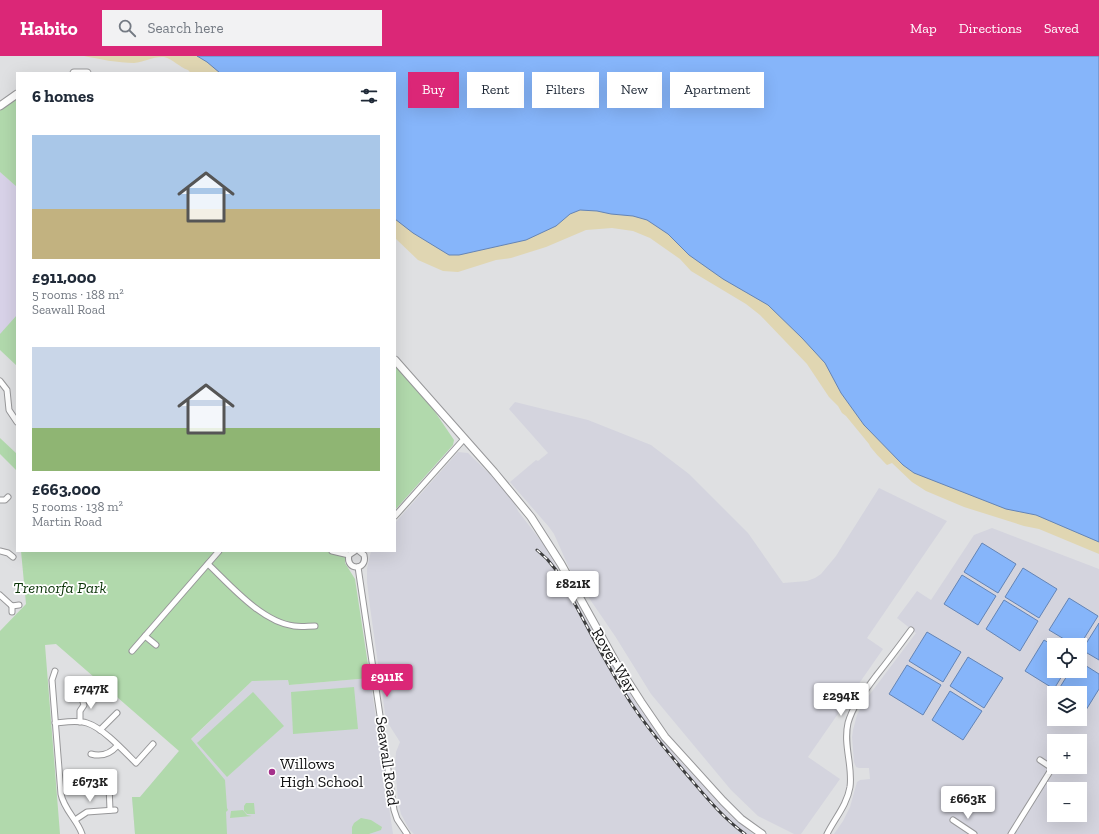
<!DOCTYPE html>
<meta charset="utf-8">
<style>
:root{--surface:#fff;--page:#f2f2f3;--text:#1f2937;--muted:#747a83;--accent:#db2777}
body{margin:0;font-family:"Zilla Slab",serif;background:var(--page);color:var(--text);height:100vh;display:flex;flex-direction:column;font-size:15px;white-space:nowrap}
*{box-sizing:border-box;margin:0}
p{font-size:13px;color:var(--muted)}
.icon{flex:none;width:22px;height:22px;fill:none;stroke:currentColor;stroke-width:2;stroke-linecap:round;stroke-linejoin:round}
.map{position:relative;flex:1;overflow:hidden}
.panel{position:absolute;left:16px;top:16px;width:380px;height:480px;display:flex;flex-direction:column;background:var(--surface);border-radius:0px;box-shadow:0 4px 16px #0002}
.panel>*{flex:none}
.banner{position:absolute;left:408px;top:16px;width:380px;height:36px;display:flex;gap:8px}
.tools{position:absolute;left:1047px;top:582px;display:grid;gap:8px}
.tools a{display:grid;place-items:center;width:40px;height:40px;border-radius:0px;background:var(--surface);box-shadow:0 4px 16px #0002;font-size:20px}
.price{position:absolute;translate:-50% -34px;padding:0 9px;border-radius:4px;background:#fff;color:#222;font-size:13px;line-height:26px;filter:drop-shadow(0 1px 2px #0008)}
.price::after{content:'';position:absolute;left:50%;top:24px;width:12px;height:9px;margin-left:-6px;background:inherit;clip-path:polygon(0 0,100% 0,50% 100%)}
.price.active{background:var(--accent);color:#fff}
ul{padding:0;list-style:none}
li{display:grid;align-content:center;gap:8px;height:212px;padding:0 16px}
li span{display:grid;place-items:center;height:124px;border-radius:0px;color:#555}
li>.icon{margin-inline-start:auto}
span .icon{width:72px;height:72px;fill:#fffc;stroke-width:1}
li b{font-size:17px}
h2{display:flex;justify-content:space-between;align-items:center;height:48px;padding:0 16px;font-size:17px}
.tag{padding:0 14px;border-radius:0px;background:var(--surface);box-shadow:0 4px 16px #0002;font-size:14px;line-height:36px}
.tag.active{background:var(--accent);color:#fff}
header{display:flex;align-items:center;gap:24px;box-sizing:border-box;height:56px;padding:0 20px;background:var(--accent);color:#fff}
header strong{font-size:19px}
nav{display:flex;gap:22px;margin-inline-start:auto;font-size:14px}
.search{width:280px;height:36px;background:var(--page);display:flex;align-items:center;gap:10px;box-sizing:border-box;padding:0 14px;border-radius:0px;color:var(--muted);font-size:15px}
.map>svg:first-child{display:block}
</style>
<header>
<strong>Habito</strong>
<div class="search"><svg class="icon" aria-label="search" viewBox="0 0 24 24"><circle cx="10" cy="10" r="6"/><path d="M15 15l6 6"/></svg>Search here</div>
<nav><a>Map</a><a>Directions</a><a>Saved</a></nav>
</header>
<div class="map">
<svg width="1099" height="778" viewBox="0 0 1099 778">
<rect width="100%" height="100%" fill="#dfe0e2"/>
<path fill="#d8d2e8" d="M0 116 17 131V276L0 294Z"/>
<g fill="#d4d4de" fill-rule="evenodd">
<path d="M515 346 588 364 651 389 689 418 748 477 783 527 807 525 815 522 821 518 836 500 879 432 947 465 867 582 883 593 808 701 840 723 801 778H794L758 760 731 734 651 638 615 580 570 514 554 478 549 471 510 426 536 404 538 405 548 397 509 353Z"/>
<path d="M458 396 468 397 499 427 514 446 518 455 544 489 610 606 637 649 657 676 679 704 732 761 753 778H414L409 773 401 758 398 745 395 709 396 696 400 686 386 664 370 551 367 526V513L371 495H395V467Z"/>
<path d="M992 472 1099 513V778H834L843 765 850 751 857 726 860 724 870 723 869 712H859L856 711 854 706 852 681 853 674 857 659 864 646 916 577 897 562 917 535 931 544 974 479ZM1054 589H1080V615H1054ZM1054 637H1080V663H1054ZM1054 685H1080V711H1054ZM1054 733H1080V759H1054Z"/>
<path d="M370 622 393 778H135L132 741H140L179 695 252 625 288 624 289 629Z"/>
</g>
<g fill="#b1d9ac">
<path d="M17 42V131L0 116V54Z"/>
<path d="M17 259V310L0 294V278Z"/>
<path d="M395 309 431 350 454 384 453 389 395 454Z"/>
<path d="M0 382 17 398V423L16 414 0 398Z"/>
<path d="M21 495H349L346 500 345 507 355 523 370 622 289 629 288 624 252 625 191 683 225 724 227 752 228 754 226 756 227 778H135L132 741H140L179 695 56 588 45 589 60 778H0V575L26 548Z"/>
<path d="M354 631 358 673 293 678 291 636Z"/>
<path d="M253 636 284 670 227 721 197 687Z"/>
<path d="M246 747H254L255 758H247L244 755V750Z"/>
<path d="M243 754 247 759 252 760 230 762 231 755Z"/>
<path d="M361 762 371 764 382 771 381 774 369 778H352V771L354 767Z"/>
</g>
<g fill="#e0d6b2">
<path d="M84 0H221L245 17H191L188 14C179 11 173 3 164 1 154 0 144 6 134 7 118 7 99 3 84 0Z"/>
<path d="M627 142 1099 464V498L1039 473 1024 470 964 451 926 435 912 426 892 407 887 409C884 406 870 392 869 388L846 360 842 357 838 350 829 341 807 308 760 259 746 248 691 215 680 203 650 182 633 175 612 172 586 174 546 191 511 202 496 204 458 216 443 215 418 204 395 182V154L554 160Z"/>
</g>
<g fill="#86b5fa" stroke="#6484b5">
<path d="M197 0H1099V486L1036 459 1006 453 914 417 903 409 864 369 841 337 825 307 802 282 768 249 723 223 689 199 668 178 647 164 633 160 611 158 597 155 580 154 570 158 556 170 526 184 459 199H449L413 177 395 163V17H220L207 6Z"/>
<path d="M982 487 1016 508 998 537 964 516Z"/>
<path d="M1023 512 1057 533 1039 562 1005 541Z"/>
<path d="M962 519 996 540 978 569 944 548Z"/>
<path d="M1069 542 1098 560 1080 589H1074L1049 574Z"/>
<path d="M1004 544 1038 565 1020 595 986 573Z"/>
<path d="M1099 567V604L1082 594Z"/>
<path d="M927 576 961 596 943 626 909 605Z"/>
<path d="M1044 584 1054 590V615H1065L1054 633 1025 615Z"/>
<path d="M968 601 1003 622 984 652 950 630Z"/>
<path d="M1080 606 1099 618V633L1086 654 1080 650V637H1059L1057 636 1070 615H1080Z"/>
<path d="M907 609 941 629 923 659 889 638Z"/>
<path d="M950 635 982 655 963 684 932 664Z"/>
</g>
<g fill="none" stroke-linecap="round" stroke-linejoin="round">
<g stroke="#979799" stroke-width="7">
<g id="street">
<path d="M0 325 7 334 9 354 17 366"/>
<path d="M0 444H5L8 441"/>
<path d="M395 460 464 383"/>
<path d="M0 495 8 497 13 501"/>
<path d="M332 495 349 499"/>
<path d="M355 495 349 499C345 515 368 515 364 499L359 495"/>
<path d="M208 508C231 530 262 566 294 570 301 571 308 570 315 570"/>
<path d="M358 511 394 754 397 763 407 778"/>
<path d="M0 539 12 550"/>
<path d="M12 550 19 549"/>
<path d="M12 556V550"/>
<path d="M145 580 156 589"/>
<path d="M132 595 219 495"/>
<path d="M55 615 52 624 61 738C64 754 77 763 82 778"/>
<path d="M80 666V655L84 649 83 646"/>
<path d="M55 667C66 666 77 664 87 667 103 672 124 695 136 707L153 688"/>
<path d="M100 674 117 657"/>
<path d="M91 698C102 701 110 698 117 690"/>
<path d="M1040 704 1052 712"/>
<path d="M109 729 110 754"/>
<path d="M75 764 87 756 115 754"/>
<path d="M953 764 974 778"/>
<path d="M827 778C835 762 847 749 850 731 853 710 843 689 848 667 853 649 865 635 876 620 888 605 900 589 911 574"/>
<path d="M1011 778 1054 709"/>
</g>
</g>
<g stroke="#979799" stroke-width="9">
<g id="secondary">
<path d="M74 17H87"/>
<path d="M0 50 17 38"/>
<path d="M395 304 494 416 531 461 561 508 616 607 641 646 665 681 723 745 741 763 762 778"/>
</g>
</g>
<use href="#street" stroke="#fff" stroke-width="5"/>
<use href="#secondary" stroke="#fff" stroke-width="7"/>
<g stroke="#3d3e3f" stroke-width="3">
<path id="rail" d="M537 494 547 503 556 514C581 557 602 602 629 644 646 671 667 695 688 720 706 741 723 762 745 778"/>
</g>
<use href="#rail" stroke="#fff" stroke-width="1.5" stroke-dasharray="4.5" stroke-linecap="butt"/>
</g>
<circle fill="#a5318b" stroke="#fff" stroke-width="1.5" cx="272" cy="716" r="4"/>
<g text-anchor="middle" stroke-width="3.5" stroke-linejoin="round" paint-order="stroke">
<g font-size="16" font-style="italic" fill="#0b3508" stroke="#fff">
<text x="60" y="537">Tremorfa Park</text>
</g>
<g font-size="16" fill="#131314" stroke="#fff">
<text transform="translate(615 604) rotate(59)" y="6">Rover Way</text>
<text transform="translate(388 705) rotate(82)" y="6">Seawall Road</text>
</g>
<g font-size="16" fill="#131314" stroke="#fff" text-anchor="start">
<text x="280" y="713">Willows<tspan x="280" dy="18">High School</tspan></text>
</g>
</g>
</svg>
<div class="tools">
<a><svg class="icon" aria-label="locate" viewBox="0 0 24 24"><circle cx="12" cy="12" r="6"/><path d="M12 2v4M12 18v4M2 12h4M18 12h4"/></svg></a>
<a><svg class="icon" aria-label="layers" viewBox="0 0 24 24"><path d="M12 4l9 5-9 5-9-5zM3 14l9 5 9-5"/></svg></a>
<a>+</a>
<a>−</a>
</div>
<b class="price" style="left:573px;top:549px">£821K</b>
<b class="price active" style="left:387px;top:642px">£911K</b>
<b class="price" style="left:91px;top:654px">£747K</b>
<b class="price" style="left:841px;top:661px">£294K</b>
<b class="price" style="left:90px;top:747px">£673K</b>
<b class="price" style="left:968px;top:764px">£663K</b>
<div class="banner">
<a class="tag active">Buy</a>
<a class="tag">Rent</a>
<a class="tag">Filters</a>
<a class="tag">New</a>
<a class="tag">Apartment</a>
</div>
<section class="panel">
<h2>6 homes<svg class="icon" aria-label="filters" viewBox="0 0 24 24"><path d="M4 7h16M4 17h16"/><circle cx="9" cy="7" r="2"/><circle cx="15" cy="17" r="2"/></svg></h2>
<ul>
<li><span style="background:linear-gradient(#a9c7e8 60%,#c2b280 0)"><svg class="icon" aria-label="home" viewBox="0 0 24 24"><path d="M3 11l9-7 9 7M6 9v11h12V9"/></svg></span><div><b>£911,000</b><p>5 rooms · 188 m²</p><p>Seawall Road</p></div></li>
<li><span style="background:linear-gradient(#c9d6e8 65%,#8fb573 0)"><svg class="icon" aria-label="home" viewBox="0 0 24 24"><path d="M3 11l9-7 9 7M6 9v11h12V9"/></svg></span><div><b>£663,000</b><p>5 rooms · 138 m²</p><p>Martin Road</p></div></li>
</ul>
</section>
</div>
